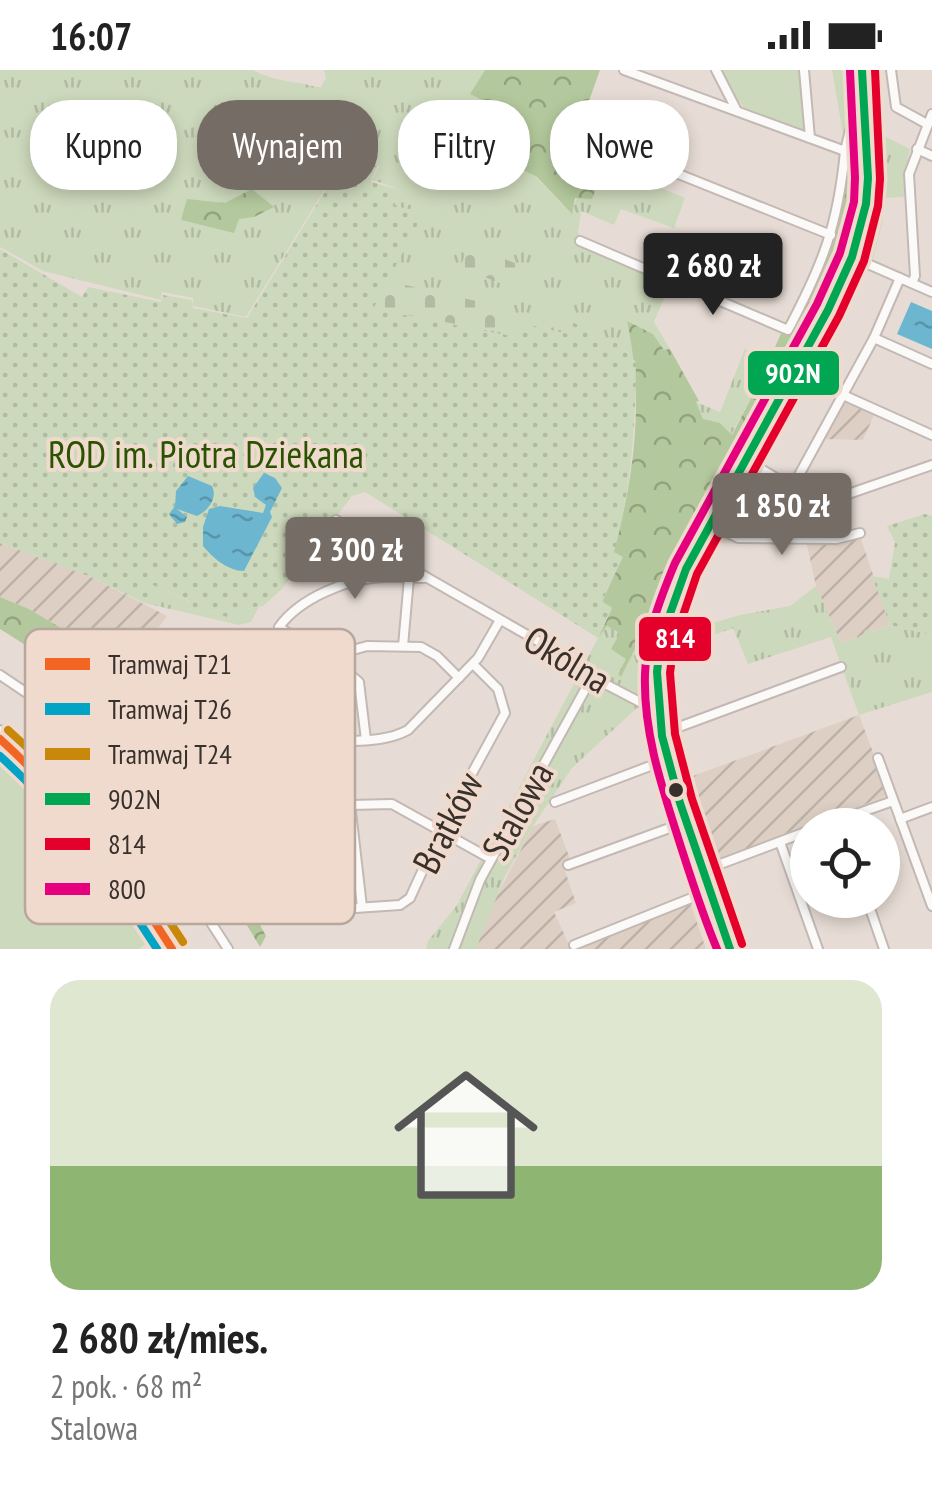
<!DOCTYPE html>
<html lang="pl">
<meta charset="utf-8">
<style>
:root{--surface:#fff;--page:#f6f6f6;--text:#222;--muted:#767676;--accent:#756c66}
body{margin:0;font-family:"PT Sans Narrow",sans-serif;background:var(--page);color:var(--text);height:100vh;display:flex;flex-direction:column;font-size:38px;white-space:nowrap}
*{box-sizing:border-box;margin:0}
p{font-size:32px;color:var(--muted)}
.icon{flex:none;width:55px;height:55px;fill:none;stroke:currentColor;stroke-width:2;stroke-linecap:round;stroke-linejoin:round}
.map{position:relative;height:879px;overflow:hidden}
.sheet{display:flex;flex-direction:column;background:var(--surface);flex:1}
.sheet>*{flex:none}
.top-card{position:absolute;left:30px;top:30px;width:872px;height:90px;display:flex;gap:20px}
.controls{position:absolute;left:790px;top:738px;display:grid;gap:20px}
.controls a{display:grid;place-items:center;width:110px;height:110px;border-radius:50%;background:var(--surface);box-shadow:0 5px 15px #0003;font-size:50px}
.price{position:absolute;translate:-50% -85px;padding:0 22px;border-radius:10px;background:var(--accent);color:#fff;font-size:32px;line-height:65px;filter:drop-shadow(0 2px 5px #0008)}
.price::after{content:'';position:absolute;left:50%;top:60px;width:30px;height:22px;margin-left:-15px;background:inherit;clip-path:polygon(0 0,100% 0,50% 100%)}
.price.active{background:#222;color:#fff}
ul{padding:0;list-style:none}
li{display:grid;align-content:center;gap:20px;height:530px;padding:0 50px}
li span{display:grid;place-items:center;height:310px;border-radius:30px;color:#555}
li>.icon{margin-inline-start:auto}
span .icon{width:180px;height:180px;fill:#fffc;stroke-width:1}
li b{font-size:42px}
.chip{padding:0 35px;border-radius:40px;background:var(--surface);box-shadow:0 5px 15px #0003;font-size:35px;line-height:90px}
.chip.active{background:var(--accent);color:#fff}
.status{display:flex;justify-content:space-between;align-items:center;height:70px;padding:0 50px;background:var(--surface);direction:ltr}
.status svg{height:28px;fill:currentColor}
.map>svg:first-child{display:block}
</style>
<div class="status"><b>16:07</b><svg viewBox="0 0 49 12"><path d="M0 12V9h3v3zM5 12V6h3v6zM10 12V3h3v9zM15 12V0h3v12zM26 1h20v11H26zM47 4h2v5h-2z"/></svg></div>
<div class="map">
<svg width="932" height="879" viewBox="0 0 932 879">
<defs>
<pattern id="industrial-furrows" width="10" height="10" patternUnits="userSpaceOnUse" patternTransform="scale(2.5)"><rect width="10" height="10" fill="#ddcfc3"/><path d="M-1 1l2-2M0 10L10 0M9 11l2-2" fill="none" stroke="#beb2a8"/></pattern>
<pattern id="grass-tufts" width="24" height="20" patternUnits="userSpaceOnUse" patternTransform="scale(2.5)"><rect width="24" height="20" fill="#cdd9bc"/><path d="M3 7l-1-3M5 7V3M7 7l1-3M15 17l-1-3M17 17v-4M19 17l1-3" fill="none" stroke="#b1bba2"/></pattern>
<pattern id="forest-crowns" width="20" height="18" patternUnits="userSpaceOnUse" patternTransform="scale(2.5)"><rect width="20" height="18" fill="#b3c89c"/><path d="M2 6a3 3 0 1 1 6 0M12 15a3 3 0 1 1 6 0" fill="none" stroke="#93a37f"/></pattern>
<pattern id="cemetery-stones" width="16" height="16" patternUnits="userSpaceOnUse" patternTransform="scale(2.5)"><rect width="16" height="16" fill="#cdd9bc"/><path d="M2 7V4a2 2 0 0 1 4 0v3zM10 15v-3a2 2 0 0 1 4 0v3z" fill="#b1bba2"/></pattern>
<pattern id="garden-dots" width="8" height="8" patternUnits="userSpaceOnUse" patternTransform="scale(2.5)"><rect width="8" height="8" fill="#cdd9bc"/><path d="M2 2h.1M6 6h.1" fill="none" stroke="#b1bba2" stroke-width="1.8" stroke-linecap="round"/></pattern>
<pattern id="water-ripples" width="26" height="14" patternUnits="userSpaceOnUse" patternTransform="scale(2.5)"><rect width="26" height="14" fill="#6cb6cf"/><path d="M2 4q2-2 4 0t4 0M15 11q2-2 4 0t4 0" fill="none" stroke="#5a94a8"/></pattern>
</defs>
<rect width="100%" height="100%" fill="#e7dcd5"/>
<g fill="url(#industrial-furrows)">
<path d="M843 329 875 343 863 370 822 369Z"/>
<path d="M860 466 890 555 841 573 816 516 806 471Z"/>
<path d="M0 473 91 507 167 546 146 575 117 591 29 539 0 527Z"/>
<path d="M859 645 889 725 707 794 682 710Z"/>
<path d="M555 749 570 789 563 795 576 833 554 842 571 879H476L490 839 533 756Z"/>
<path d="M690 832 706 879H572Z"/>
</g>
<g fill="url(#grass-tufts)">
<path d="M0 0H253C273 12 298 11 320 18L326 8 324 0H485L470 24C507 42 508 53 508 93L536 107 571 143 588 100 599 51 618 59 605 95 685 128 674 158 621 139 614 155 581 141 578 162 584 178 670 214 654 252 670 279 664 280 653 264 627 252 636 292 618 274 572 253 568 264 521 269 372 239 423 143 394 136 401 120 373 110 379 96 346 85 246 247 193 236V228L162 222 161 230 43 201 0 177Z"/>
<path d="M832 0H856L861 48 847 54 843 64Z"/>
<path d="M878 63 910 79 904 105V127L884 128 883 150 873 189 862 183 872 136Z"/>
<path d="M856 194 855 199 860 195 847 226 760 383 766 394 753 385 755 380Z"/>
<path d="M745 279 768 288 762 307 731 365 720 353 703 350 696 332 720 342Z"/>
<path d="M684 489C665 536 653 571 653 623L572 698 533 756 505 806 476 879H426L428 871 457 835 598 568 607 556 620 563 627 589 618 604 621 606 668 512Z"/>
<path d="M152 514 191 532 188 538 214 542 236 550 245 539 259 537 251 552 239 555 144 533Z"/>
<path d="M816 516 841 573 864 565 865 560 872 562 890 555 932 565V622L859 645 831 567 748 594 733 558 690 574 695 588 667 597 668 586 664 587 668 566 740 545 790 536Z"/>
</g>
<g fill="url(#forest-crowns)">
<path d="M485 0H600L584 45 599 51 588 100 599 110 592 129 575 128 572 144 537 107 508 93C508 53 507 42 470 24Z"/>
<path d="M858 60 862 64 863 125 857 154 837 216 724 419 668 512 621 607 618 604 626 589 611 579 620 563 607 556 598 568 612 538 602 532 622 487 613 482C635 407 644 328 627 251L653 264 664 280 670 279 699 331 696 332 703 349 720 353 732 365 762 307 782 261 790 264 810 225 839 148 850 69Z"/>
<path d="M252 119 274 137 254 147 239 149 234 163 181 150 187 129 225 133Z"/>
<path d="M0 527 29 539 117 591 108 602 152 660 197 735 205 738 260 830 253 834V842L266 866 260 877 242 847 248 842 233 818 226 821 204 786 210 782 198 762 191 765 167 730 172 725 159 706 154 710 124 663 129 659 54 593 0 559Z"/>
</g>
<g fill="url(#cemetery-stones)">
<path d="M470 174 526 198 519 221 460 197Z"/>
<path d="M388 211 515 240 510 264 374 239Z"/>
</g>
<g fill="#cdd9bc">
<path d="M719 0H802L806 59 802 62 745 40Z"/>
<path d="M0 679C63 734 112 796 157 866L139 879H0Z"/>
</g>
<g fill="url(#garden-dots)">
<path d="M346 87 377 96 371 112 401 120 394 136 424 142 373 239 521 268 522 253 568 264 572 252 618 274 636 292C635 359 632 417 614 482L623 487 602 531 612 538 598 568 365 422 352 426 282 519 263 536 245 539 237 551 214 542 187 538 190 531 153 515 144 533 91 507 0 473V179L82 227 88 217 161 232 163 225 192 230 193 238 247 248Z"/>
<path d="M925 444 932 446V565L890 555 872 506 889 509 895 472 887 456Z"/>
</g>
<g fill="url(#water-ripples)">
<path d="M911 232 932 241V279L897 264Z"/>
<path d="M264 403 275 408 282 418 270 442 272 447 244 501C228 501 213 488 203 476V457L209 439 220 436 263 443 266 435 255 427 253 418Z"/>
<path d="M188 406 212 416C218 428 208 441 197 446L177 439 187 447 185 452 177 454 169 444 175 436 176 421Z"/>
</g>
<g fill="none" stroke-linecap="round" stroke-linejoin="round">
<g stroke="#c2b9b4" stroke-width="12">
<g id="minor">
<path d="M624 0 845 81 850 60 868 56"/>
<path d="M716 0 737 41"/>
<path d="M804 0 810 68"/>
<path d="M891 0 896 37 927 54"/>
<path d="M616 79 831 165"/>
<path d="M917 79 932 86"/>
<path d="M580 171 788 260C823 194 838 155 845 81"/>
<path d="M852 187 932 222"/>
<path d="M912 213 915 206 909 104 932 44"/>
<path d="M874 268 932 294"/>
<path d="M843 325 932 365"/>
<path d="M746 390C772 405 801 426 831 430L932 395"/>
<path d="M793 416 874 268 900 208"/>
<path d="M336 450 426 507 583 597 592 607 657 641"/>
<path d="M710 454 738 468 836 469 860 463"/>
<path d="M403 576 409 508"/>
<path d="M473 594 498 619 505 643 441 760 410 828 400 835 311 841 299 806 242 715C262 703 283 686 305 678 337 666 377 677 408 660L478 588 500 550"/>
<path d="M340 596 353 580 367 576 421 577 437 586 459 608"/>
<path d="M0 605 55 642 65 644 91 666 228 879"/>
<path d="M660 664 841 597"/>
<path d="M366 670 359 612 340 596 279 557C300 528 348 508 384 507 397 506 411 508 424 508"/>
<path d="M343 672 362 837"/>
<path d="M878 688 932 836"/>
<path d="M57 709 95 673"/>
<path d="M555 732 666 690"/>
<path d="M350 735 392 734 491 789"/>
<path d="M900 749 932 737"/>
<path d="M825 755 893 731"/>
<path d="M780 772 818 879"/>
<path d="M568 795 686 752"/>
<path d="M702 801 808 761"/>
<path d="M867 830 884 879"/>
<path d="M574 875 709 821"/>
<path d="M454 879 480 810 592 607"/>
</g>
</g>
<g stroke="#c2b9b4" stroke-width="14">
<g id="tertiary">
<path d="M0 661 70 722 139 815 179 879"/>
<path d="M730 879C715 843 704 806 692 769 658 669 637 599 686 499L828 240 852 187 866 134 868 108 862 0"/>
</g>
</g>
<use href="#minor" stroke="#fbfaf9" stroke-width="8"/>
<use href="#tertiary" stroke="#fbfaf9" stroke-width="9"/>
<g stroke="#efdacd" stroke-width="15">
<path id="bus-1" d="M730 879 680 733 662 666 657 602 661 569 686 499 828 240 852 187 866 134 868 108 862 0"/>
</g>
<g stroke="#efdacd" stroke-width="15">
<path id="bus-2" d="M742 874 692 729 675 664 670 603 674 572 697 504 839 246 864 191 878 136 880 109 875 0"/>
</g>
<g stroke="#efdacd" stroke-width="15">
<path id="bus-3" d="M717 879C703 846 692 811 681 777 663 720 643 664 645 604 646 565 660 529 675 493L817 234 840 183 854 132 855 108 850 1"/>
</g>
<use href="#bus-1" stroke="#00a651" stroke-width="8"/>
<use href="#bus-2" stroke="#e4002b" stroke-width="8"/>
<use href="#bus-3" stroke="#e5007d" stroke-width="8"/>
<g stroke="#efdacd" stroke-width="15">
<path id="tram-1" d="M0 669C68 731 123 801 172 879"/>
</g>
<g stroke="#efdacd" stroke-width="15">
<path id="tram-2" d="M0 686C62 742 112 808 157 879"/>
</g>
<g stroke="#efdacd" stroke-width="15">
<path id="tram-3" d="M8 660C78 722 133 794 183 872"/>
</g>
<use href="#tram-1" stroke="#f26522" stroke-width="8"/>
<use href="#tram-2" stroke="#03a3c6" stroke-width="8"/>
<use href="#tram-3" stroke="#c7880b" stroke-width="8"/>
</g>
<circle fill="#38302b" stroke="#efdacd" stroke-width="4" cx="676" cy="720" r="9"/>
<g text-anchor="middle" stroke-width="8" stroke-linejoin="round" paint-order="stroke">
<g font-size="38" fill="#295301" stroke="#efdacd">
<text x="206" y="398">ROD im. Piotra Dziekana</text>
</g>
<g font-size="38" fill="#38302b" stroke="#efdacd">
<text transform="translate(567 590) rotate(31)" y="13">Okólna</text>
<text transform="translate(518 741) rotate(-61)" y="13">Stalowa</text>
<text transform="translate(448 753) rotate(-63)" y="13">Bratków</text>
</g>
</g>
<rect x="25" y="559" width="330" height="295" rx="15" fill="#efdacd" stroke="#b8a79c" stroke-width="2.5"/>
<rect x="45" y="588" width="45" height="12" fill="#f26522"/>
<rect x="45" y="633" width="45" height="12" fill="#03a3c6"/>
<rect x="45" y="678" width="45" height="12" fill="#c7880b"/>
<rect x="45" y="723" width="45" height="12" fill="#00a651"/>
<rect x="45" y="768" width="45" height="12" fill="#e4002b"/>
<rect x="45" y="813" width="45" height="12" fill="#e5007d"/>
<g font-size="28" fill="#38302b">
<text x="108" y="604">Tramwaj T21</text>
<text x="108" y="649">Tramwaj T26</text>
<text x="108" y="694">Tramwaj T24</text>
<text x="108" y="739">902N</text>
<text x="108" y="784">814</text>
<text x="108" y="829">800</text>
</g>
<g stroke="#efdacd" stroke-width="4">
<rect x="746" y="279" width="95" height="48" rx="10" fill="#00a651"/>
<rect x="637" y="545" width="76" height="48" rx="10" fill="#e4002b"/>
</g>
<g font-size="28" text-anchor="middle" font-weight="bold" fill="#fff">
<text x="793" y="313">902N</text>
<text x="675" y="578">814</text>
</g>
</svg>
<div class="controls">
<a><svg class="icon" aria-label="locate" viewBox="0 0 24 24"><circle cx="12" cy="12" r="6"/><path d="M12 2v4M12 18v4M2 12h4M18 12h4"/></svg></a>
</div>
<b class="price active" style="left:713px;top:248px">2 680 zł</b>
<b class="price" style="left:782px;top:488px">1 850 zł</b>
<b class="price" style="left:355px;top:532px">2 300 zł</b>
<div class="top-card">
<a class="chip">Kupno</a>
<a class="chip active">Wynajem</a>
<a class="chip">Filtry</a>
<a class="chip">Nowe</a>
</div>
</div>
<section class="sheet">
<ul>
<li><span style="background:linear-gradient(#dfe7d0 60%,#8fb573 0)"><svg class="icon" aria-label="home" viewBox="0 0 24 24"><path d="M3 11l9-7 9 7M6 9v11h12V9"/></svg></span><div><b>2 680 zł/mies.</b><p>2 pok. · 68 m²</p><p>Stalowa</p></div></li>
</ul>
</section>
